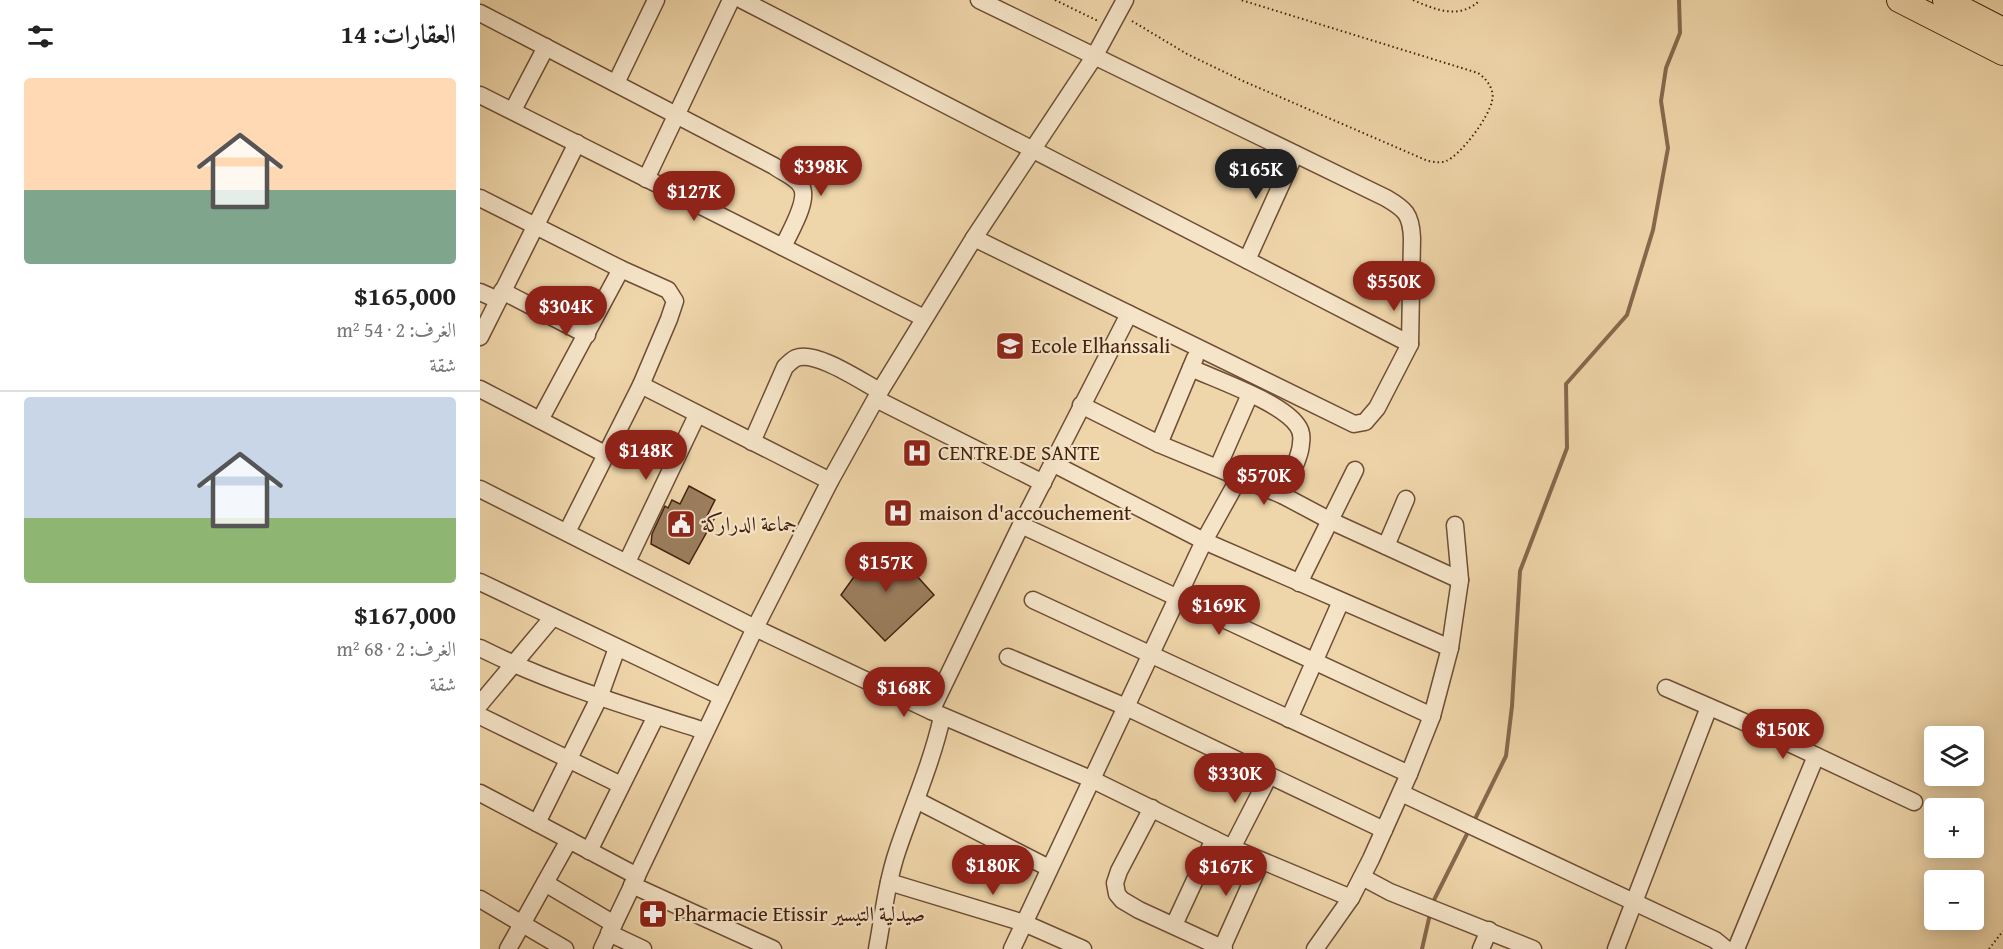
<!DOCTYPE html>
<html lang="ar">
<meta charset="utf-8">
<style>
:root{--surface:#fff;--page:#f2f2f2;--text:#222;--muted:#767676;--line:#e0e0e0;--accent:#8f2418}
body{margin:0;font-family:"Gentium Book Plus",Amiri,serif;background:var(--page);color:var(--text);direction:rtl;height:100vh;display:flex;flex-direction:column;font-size:22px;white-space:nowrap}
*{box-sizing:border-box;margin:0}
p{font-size:20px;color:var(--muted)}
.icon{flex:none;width:33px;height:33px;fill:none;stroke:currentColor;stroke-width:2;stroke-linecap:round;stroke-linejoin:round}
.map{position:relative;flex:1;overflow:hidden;direction:ltr}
.side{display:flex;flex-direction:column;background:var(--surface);width:480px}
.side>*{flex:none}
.fabs{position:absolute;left:1444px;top:726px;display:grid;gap:12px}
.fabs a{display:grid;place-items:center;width:60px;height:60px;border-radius:6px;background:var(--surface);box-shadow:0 3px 15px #0003;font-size:30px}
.price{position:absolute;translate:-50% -51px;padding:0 14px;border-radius:21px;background:var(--accent);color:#fff;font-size:20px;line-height:39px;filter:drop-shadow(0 2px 3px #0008)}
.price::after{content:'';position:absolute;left:50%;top:36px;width:18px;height:14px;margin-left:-9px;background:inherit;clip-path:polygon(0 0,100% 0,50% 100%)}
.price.current{background:#222;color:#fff}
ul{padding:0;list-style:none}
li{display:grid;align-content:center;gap:12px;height:318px;padding:0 24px}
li+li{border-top:2px solid var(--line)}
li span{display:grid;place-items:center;height:186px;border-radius:6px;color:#555}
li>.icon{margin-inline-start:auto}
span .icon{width:108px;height:108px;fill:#fffc;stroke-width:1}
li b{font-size:26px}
h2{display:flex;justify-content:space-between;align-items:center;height:72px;padding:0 24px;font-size:26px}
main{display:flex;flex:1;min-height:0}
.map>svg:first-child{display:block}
</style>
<main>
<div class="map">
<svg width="1523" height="949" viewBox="0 0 1523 949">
<rect width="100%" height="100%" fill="#efd6aa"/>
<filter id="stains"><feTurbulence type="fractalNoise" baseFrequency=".00333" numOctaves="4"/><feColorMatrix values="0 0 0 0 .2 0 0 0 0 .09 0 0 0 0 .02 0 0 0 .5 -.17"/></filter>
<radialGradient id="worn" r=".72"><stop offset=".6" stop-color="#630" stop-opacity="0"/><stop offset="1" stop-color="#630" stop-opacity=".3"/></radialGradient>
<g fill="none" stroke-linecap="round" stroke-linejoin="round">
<g stroke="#87684c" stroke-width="4">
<path d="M994 821 1026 756 1032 706 1040 571 1087 448 1086 384 1147 315 1173 230 1188 148 1181 101 1186 68 1200 33 1199 0"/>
<path d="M952 904 989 830"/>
<path d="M942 949 950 914"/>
</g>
</g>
<g fill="#9c7f5f" stroke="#43210e" stroke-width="1.5">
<path d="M209 486 235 500 227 516 234 519 209 564 171 544 172 534 185 506 188 508 192 500 200 504Z"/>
<path d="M408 544 454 595 405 641 361 595 381 567Z"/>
</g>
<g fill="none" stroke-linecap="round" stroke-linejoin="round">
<g stroke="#6e4e35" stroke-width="19">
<g id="minor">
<path d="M262 0 930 344"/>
<path d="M0 13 294 166C302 172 316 177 321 186 330 200 309 233 303 247"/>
<path d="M136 83 176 0"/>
<path d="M0 95 444 318"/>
<path d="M33 110 66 47"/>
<path d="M166 179 251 0"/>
<path d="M0 198 141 269 188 290 195 301 189 319 161 385 87 532"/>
<path d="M494 238 874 424 885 422 897 408 930 344 932 238C931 214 925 209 906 198L499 0"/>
<path d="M767 260 815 154"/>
<path d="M22 291 107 335"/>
<path d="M0 292 18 300"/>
<path d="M0 337 97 143"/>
<path d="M711 368C737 380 801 402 817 425 821 430 822 437 821 443 821 457 807 481 802 495"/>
<path d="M161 385 350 481"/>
<path d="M0 389 125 454"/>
<path d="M396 399 563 483"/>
<path d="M601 405 679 444 802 495 851 521 980 580"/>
<path d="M60 420 141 269"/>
<path d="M272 442 305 367C308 364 312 360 316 358 336 350 382 382 400 391"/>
<path d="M679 444 715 358"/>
<path d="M572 463 724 541 970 648"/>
<path d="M738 467 770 394"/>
<path d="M0 489 275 628 451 711 613 780 752 848 871 898"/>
<path d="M541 525 952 716"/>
<path d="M906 546 926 499"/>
<path d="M147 562 217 415"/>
<path d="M0 582 242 697"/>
<path d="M819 583 875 470"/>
<path d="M553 600 929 774"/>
<path d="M0 648C72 684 149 707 225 731"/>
<path d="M528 657 646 707 904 830"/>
<path d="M1186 688 1262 721 1434 802"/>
<path d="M0 704 73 617"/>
<path d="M451 711 541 525 649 314"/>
<path d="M0 716 141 785"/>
<path d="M809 719 861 601"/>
<path d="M0 793 157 876"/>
<path d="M921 793 1235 940 1246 949"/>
<path d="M436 800 569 868"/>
<path d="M672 808 639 871 635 883 637 894 642 900 659 910 744 949"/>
<path d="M57 823 119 698 137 648"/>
<path d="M752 848 789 776"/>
<path d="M109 851 176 716"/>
<path d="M882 877 910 892 1053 949"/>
<path d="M409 882 544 923 603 949"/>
<path d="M65 883 134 924"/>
<path d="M152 885 293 949"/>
<path d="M0 899 85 949"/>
<path d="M694 925 734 839"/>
<path d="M129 933 163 949"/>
<path d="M742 948 781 861"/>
<path d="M28 949 89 840"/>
<path d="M122 949 275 628 350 481 400 391 494 238 614 57 645 0"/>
<path d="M397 949C403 916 407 881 418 849 433 805 452 762 462 717"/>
<path d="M532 949 724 541 759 478"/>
<path d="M835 949 871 898 891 859 929 774 952 716 970 648 980 580 975 525"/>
<path d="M1001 949 1009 930"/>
<path d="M1136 949 1229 707"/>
<path d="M1256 949 1336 756"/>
</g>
</g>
<g stroke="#43210e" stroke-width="26">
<g id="highway">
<path d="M1419 0 1523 53"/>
<path d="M1465 0 1523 30"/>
</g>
</g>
<g stroke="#43210e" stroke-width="2" stroke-dasharray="1.5 3" stroke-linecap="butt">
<path d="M575 0 618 21"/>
<path d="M933 0C956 10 980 20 1000 0"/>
<path d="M652 21 707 54 763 81 948 161C954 162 960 163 966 161 981 155 1009 117 1012 101 1015 90 1007 79 998 73L761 0"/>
<path d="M1509 949 1523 931"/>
</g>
<use href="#minor" stroke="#f5e4c8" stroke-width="16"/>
<use href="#highway" stroke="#efd6aa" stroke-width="24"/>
</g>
<defs>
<g id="school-square" transform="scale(1.5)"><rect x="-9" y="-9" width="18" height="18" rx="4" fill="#8f2418" stroke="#f5e4c8"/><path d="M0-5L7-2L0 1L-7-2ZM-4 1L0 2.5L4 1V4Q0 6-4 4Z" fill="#fff"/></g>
<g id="hospital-square" transform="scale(1.5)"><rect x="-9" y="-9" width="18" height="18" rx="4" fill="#8f2418" stroke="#f5e4c8"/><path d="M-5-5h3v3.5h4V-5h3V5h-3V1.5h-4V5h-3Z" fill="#fff"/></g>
<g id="civic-square" transform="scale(1.5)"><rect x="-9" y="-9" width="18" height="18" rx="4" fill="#8f2418" stroke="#f5e4c8"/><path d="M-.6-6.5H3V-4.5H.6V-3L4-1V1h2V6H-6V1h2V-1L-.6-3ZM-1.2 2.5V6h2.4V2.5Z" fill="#fff"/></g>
<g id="pharmacy-square" transform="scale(1.5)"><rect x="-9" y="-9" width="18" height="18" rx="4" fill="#8f2418" stroke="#f5e4c8"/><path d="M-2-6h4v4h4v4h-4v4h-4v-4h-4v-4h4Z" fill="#fff"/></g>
</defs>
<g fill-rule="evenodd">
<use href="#school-square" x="530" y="346"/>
<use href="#hospital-square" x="437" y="453"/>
<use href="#hospital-square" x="418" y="513"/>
<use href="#civic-square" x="201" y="524"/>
<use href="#pharmacy-square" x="173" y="914"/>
</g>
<g text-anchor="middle" stroke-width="4.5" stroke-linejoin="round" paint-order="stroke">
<g font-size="21" fill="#43210e" stroke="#f5e4c8" text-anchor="start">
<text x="551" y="353">Ecole Elhanssali</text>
<text x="458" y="460">CENTRE DE SANTE</text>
<text x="439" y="520">maison d'accouchement</text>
<text x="222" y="531">جماعة الدراركة</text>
<text x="194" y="921">Pharmacie Etissir صيدلية التيسير</text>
</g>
</g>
<rect width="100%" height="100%" filter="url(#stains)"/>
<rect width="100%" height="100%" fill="url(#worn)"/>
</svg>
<div class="fabs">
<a><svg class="icon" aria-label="layers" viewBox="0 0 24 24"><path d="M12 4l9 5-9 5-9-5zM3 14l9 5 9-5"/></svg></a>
<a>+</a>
<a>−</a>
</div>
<b class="price" style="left:341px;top:197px">$398K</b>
<b class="price current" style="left:776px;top:200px">$165K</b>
<b class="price" style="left:214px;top:222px">$127K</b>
<b class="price" style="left:914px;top:312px">$550K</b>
<b class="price" style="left:86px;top:337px">$304K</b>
<b class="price" style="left:166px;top:481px">$148K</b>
<b class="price" style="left:784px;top:506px">$570K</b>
<b class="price" style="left:406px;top:593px">$157K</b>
<b class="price" style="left:739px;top:636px">$169K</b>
<b class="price" style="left:424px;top:718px">$168K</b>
<b class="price" style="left:1303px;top:760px">$150K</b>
<b class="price" style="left:755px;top:804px">$330K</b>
<b class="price" style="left:513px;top:896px">$180K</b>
<b class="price" style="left:746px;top:897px">$167K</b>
</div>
<section class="side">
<h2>العقارات: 14<svg class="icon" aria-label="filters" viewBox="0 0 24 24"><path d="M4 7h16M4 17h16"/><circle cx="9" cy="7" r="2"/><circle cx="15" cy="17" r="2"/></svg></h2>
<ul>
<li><span style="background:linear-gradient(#ffd9b3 60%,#7fa58c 0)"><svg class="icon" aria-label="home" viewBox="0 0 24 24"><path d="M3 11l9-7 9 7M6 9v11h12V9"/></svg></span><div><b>$165,000</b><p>الغرف: 2 · 54 m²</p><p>شقة</p></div></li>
<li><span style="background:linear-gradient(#c9d6e8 65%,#8fb573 0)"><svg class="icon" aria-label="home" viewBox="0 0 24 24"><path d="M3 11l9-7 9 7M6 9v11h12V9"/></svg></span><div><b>$167,000</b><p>الغرف: 2 · 68 m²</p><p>شقة</p></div></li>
</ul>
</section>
</main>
